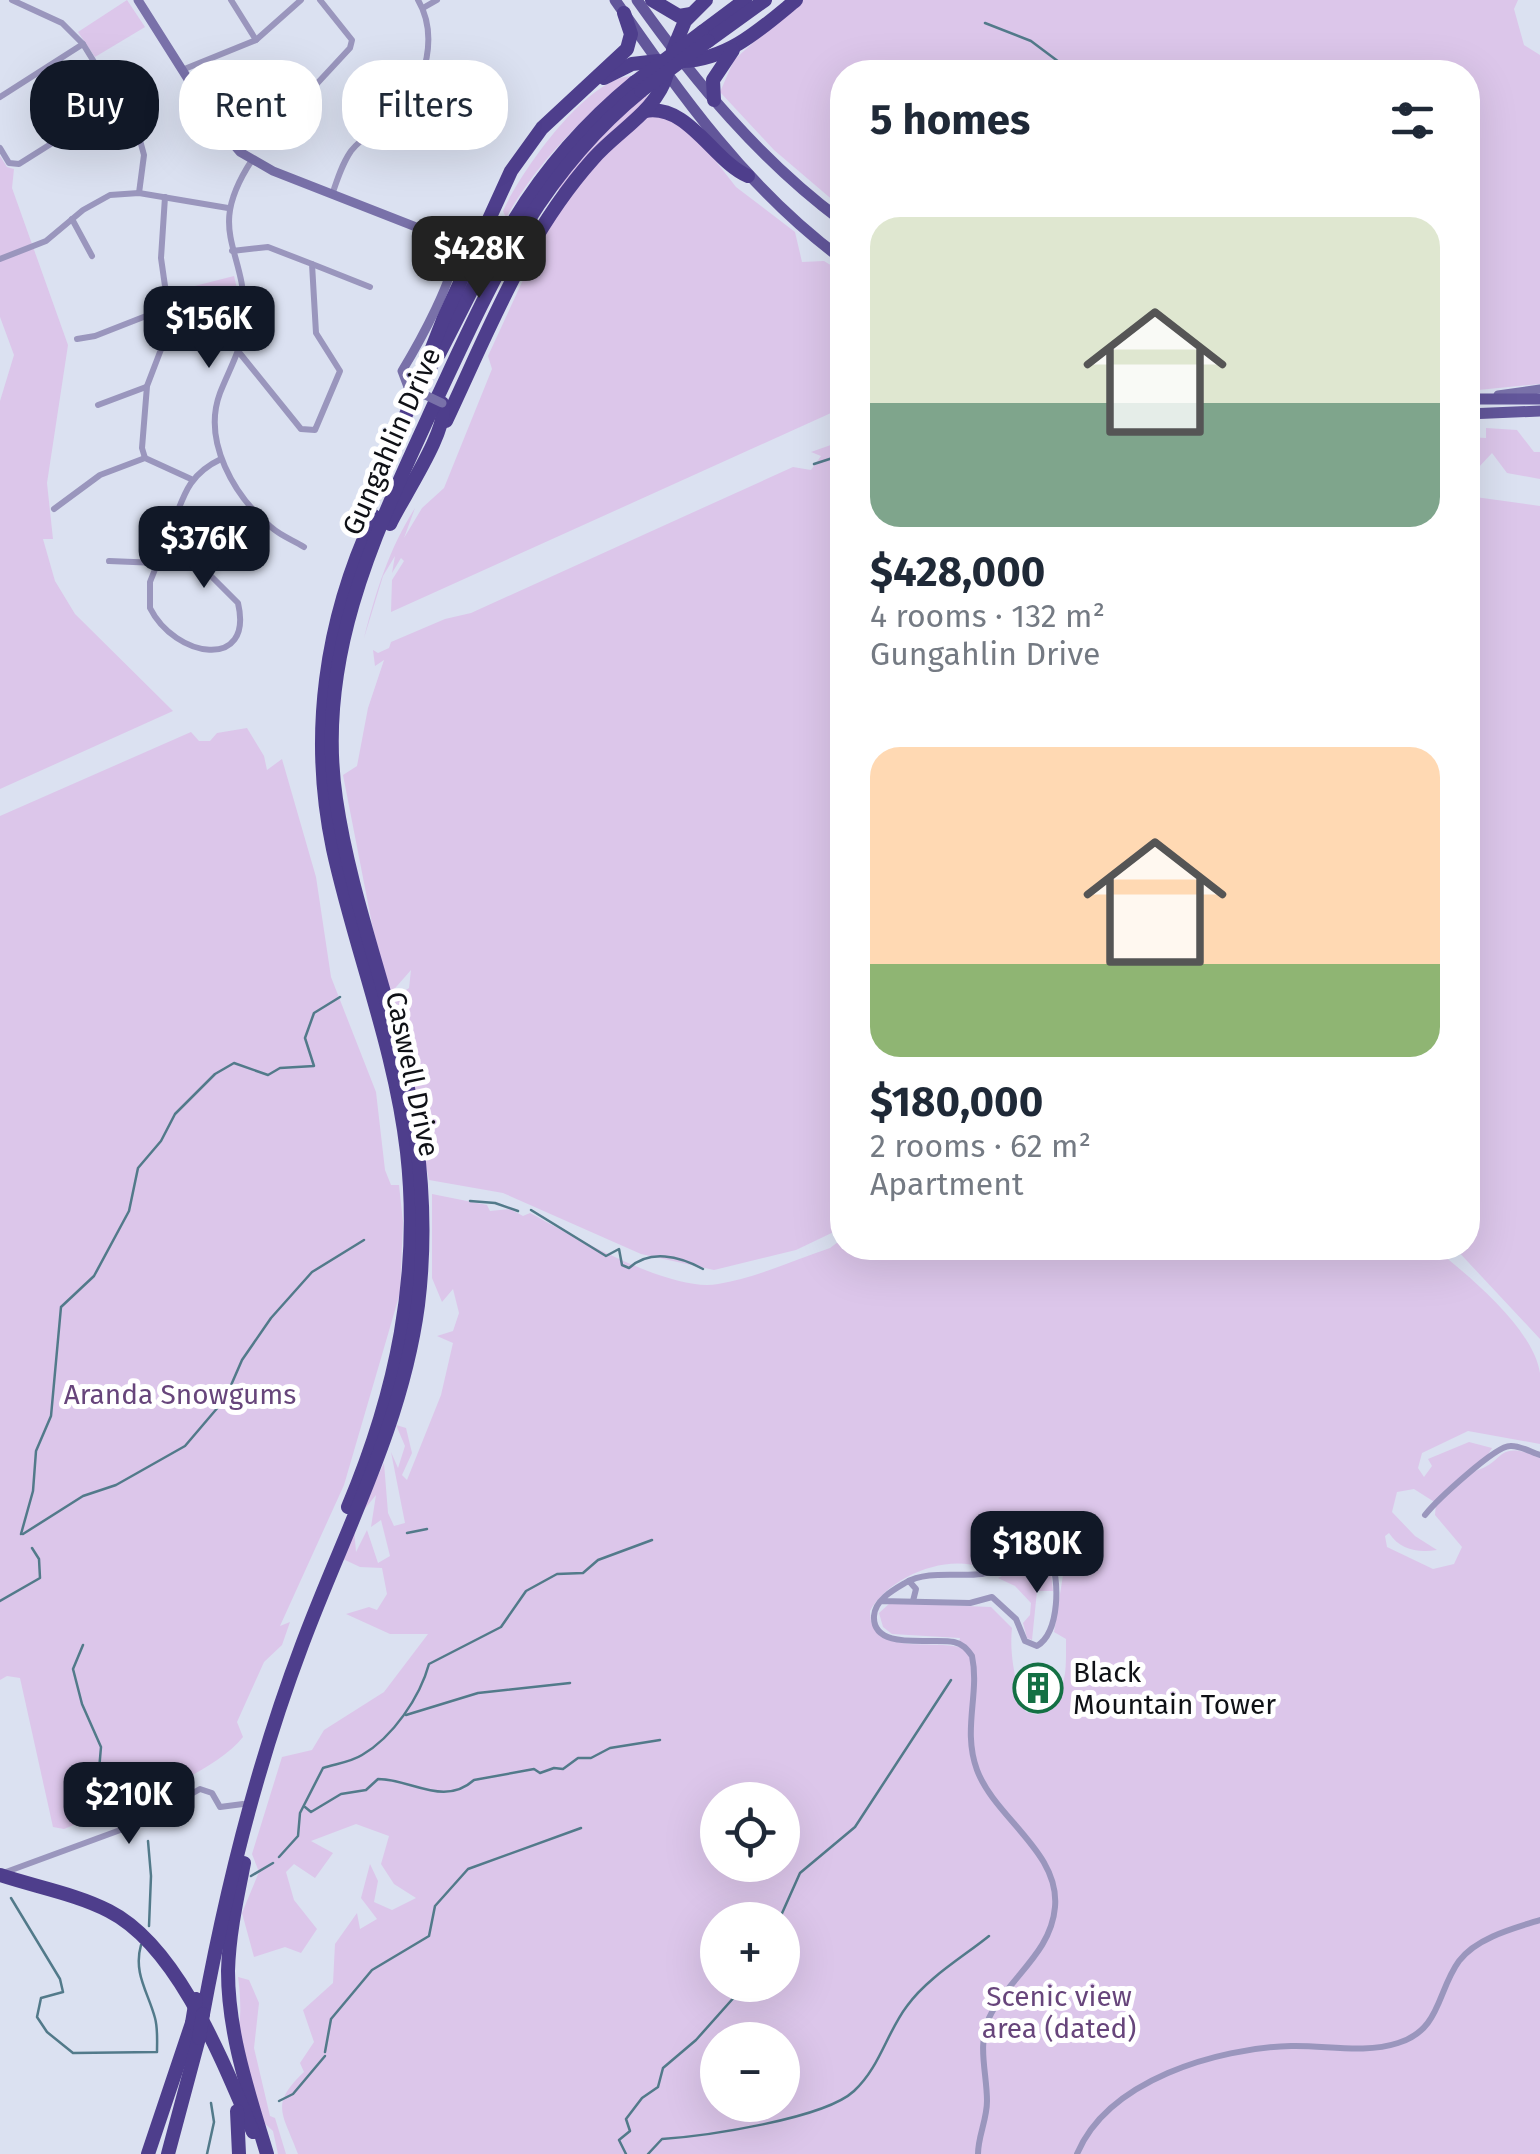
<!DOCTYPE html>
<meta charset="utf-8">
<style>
:root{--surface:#fff;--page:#f2f2f3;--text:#1f2937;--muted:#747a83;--accent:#111827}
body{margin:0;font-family:"Fira Sans",sans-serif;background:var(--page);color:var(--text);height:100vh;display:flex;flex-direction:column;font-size:38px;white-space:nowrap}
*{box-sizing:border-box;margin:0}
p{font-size:32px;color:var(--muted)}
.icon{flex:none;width:55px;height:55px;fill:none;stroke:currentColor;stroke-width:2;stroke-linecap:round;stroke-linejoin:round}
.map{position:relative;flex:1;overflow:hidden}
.details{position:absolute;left:830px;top:60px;width:650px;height:1200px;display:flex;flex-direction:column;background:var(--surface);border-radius:40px;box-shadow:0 10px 40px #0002}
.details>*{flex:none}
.hud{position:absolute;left:30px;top:60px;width:650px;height:90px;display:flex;gap:20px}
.controls{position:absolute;left:700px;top:1782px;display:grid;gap:20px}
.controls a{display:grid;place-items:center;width:100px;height:100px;border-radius:50%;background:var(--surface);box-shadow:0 10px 40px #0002;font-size:50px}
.price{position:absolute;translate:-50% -85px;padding:0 22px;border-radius:20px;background:var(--accent);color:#fff;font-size:32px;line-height:65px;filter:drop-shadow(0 2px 5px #0008)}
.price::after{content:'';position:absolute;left:50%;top:60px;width:30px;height:22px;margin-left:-15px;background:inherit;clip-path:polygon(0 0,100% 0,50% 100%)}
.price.active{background:#222;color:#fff}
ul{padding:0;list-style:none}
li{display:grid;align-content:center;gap:20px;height:530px;padding:0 40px}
li span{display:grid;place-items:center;height:310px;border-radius:30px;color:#555}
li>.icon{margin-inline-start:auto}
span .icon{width:180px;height:180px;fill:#fffc;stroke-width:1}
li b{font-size:42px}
h2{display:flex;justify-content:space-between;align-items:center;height:120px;padding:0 40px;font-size:42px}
.tag{padding:0 35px;border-radius:40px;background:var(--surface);box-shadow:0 10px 40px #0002;font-size:35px;line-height:90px}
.tag.active{background:var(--accent);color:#fff}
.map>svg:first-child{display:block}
</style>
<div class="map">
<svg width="1540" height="2154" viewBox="0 0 1540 2154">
<rect width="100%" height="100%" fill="#dbe1f1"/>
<g fill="#dcc6ea" fill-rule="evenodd">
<path d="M127 0 145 27 95 57 78 32Z"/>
<path d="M800 0H1518L1514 9 1524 45 1540 55V384L1468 391V72H1119L1108 69 1097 72H842V208L774 150 720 92 734 60Z"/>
<path d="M633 76 648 94 643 106 567 185 559 190 555 188 632 78C582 118 538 161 506 218L503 211C520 173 587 76 633 76Z"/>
<path d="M656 113 693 132 736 187 795 232 802 262 824 261 842 272V408L391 612 392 580 404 561 401 558 392 573 395 556 383 576 364 638C376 591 389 549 415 508L404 538 422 508 444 488 492 369 488 356 546 230 585 175 642 116Z"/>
<path d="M0 156 7 167 14 169 12 188 68 345 47 483 53 539H43L55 581 75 614 173 711 0 789V401L14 355 0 317Z"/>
<path d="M234 276 242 310 240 331 172 325 171 292Z"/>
<path d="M1486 428 1517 430 1534 452H1540V479L1507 473 1492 453 1478 468 1468 467V437L1486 438Z"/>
<path d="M842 441V1228L796 1250 714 1270 641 1254 503 1193 429 1180 391 1000 409 988 411 970 390 994 373 929 343 775 357 766 368 708 384 660 375 666 373 650 378 653 389 648 391 642 445 619 471 613 793 467 811 470 821 456 811 452Z"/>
<path d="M1468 496 1540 506V1339L1455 1248H1468Z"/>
<path d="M247 728 264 756 267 770 282 759 316 877 331 977 376 1092 385 1170 391 1185H399L403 1222 400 1293 344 1485 280 1626 290 1622 282 1645 264 1662 237 1722 243 1737C210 1778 115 1808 64 1829L53 1827 20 1678 7 1676 0 1680V816L191 732 199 741H210L217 733Z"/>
<path d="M432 1194 487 1205 490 1211 510 1209 523 1216 530 1213C573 1236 671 1293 718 1284 756 1278 794 1260 830 1248L842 1239V1248H1434C1468 1275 1533 1328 1540 1373 1540 1396 1540 1421 1540 1444L1468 1431 1422 1453 1418 1468 1424 1477 1432 1466 1428 1459 1469 1442 1492 1448 1481 1466 1471 1472C1508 1464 1492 1439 1540 1457V2154H298C283 2113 269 2105 304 2072L300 2063 314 2042 303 2010 333 1983 335 1944 357 1913 360 1929 377 1919 361 1898 370 1864 378 1881 374 1902 392 1910 416 1898 394 1884 381 1864 389 1836 356 1824 311 1841 333 1853 315 1878 294 1864 286 1872 294 1900 317 1929 301 1953 285 1947 254 1957 242 1913 259 1872 252 1854 282 1757 312 1750 324 1730 384 1692 428 1634H390L346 1614 369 1607 377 1610 387 1594 382 1568 360 1567 343 1559 354 1528 356 1552 367 1530 378 1563 390 1556 381 1520 371 1527 376 1495 359 1516 384 1463 388 1513 394 1526 405 1523 391 1452 398 1468 405 1446 396 1425 406 1428 412 1453 402 1475 407 1480 441 1395 453 1343 437 1336 453 1331 459 1313 453 1289 442 1302 432 1278ZM1414 1489 1436 1503 1435 1515 1462 1547 1454 1564 1433 1569 1387 1547 1385 1536 1389 1533C1400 1550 1418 1553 1437 1550L1415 1536 1392 1512 1397 1492ZM1034 1545 1048 1546 1061 1554 1064 1569 1054 1632 1066 1639C1066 1676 1068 1691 1038 1715L1026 1712C1016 1687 1009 1655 1012 1628L991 1607 890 1603 879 1613 883 1627 892 1634 960 1638 958 1647C929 1640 869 1656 870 1611 889 1576 949 1552 985 1569ZM718 1800H782V1865H718ZM718 1920H782V1985H718ZM718 2040H782V2105H718Z"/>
<path d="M1033 1555 1050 1562 1053 1591H1037L1032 1640 1027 1638 1023 1623 1030 1615 1031 1603 1015 1586 998 1578 1036 1559Z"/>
<path d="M238 1977 249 1980 259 2003 254 2048 270 2116 275 2118 286 2154H278L273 2131 261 2120 238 2029C242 2017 240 1990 238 1977Z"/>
</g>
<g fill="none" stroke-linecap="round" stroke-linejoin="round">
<g stroke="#527a8a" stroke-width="2.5">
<path d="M985 23 1031 41 1071 71"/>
<path d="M814 464 842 455"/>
<path d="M470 1201 495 1203 518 1211"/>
<path d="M531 1210 606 1256 619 1249 622 1265 629 1268C650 1249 679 1256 703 1269"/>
<path d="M407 1533 427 1529"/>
<path d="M21 1534 33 1491 36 1451 51 1416 61 1307 94 1276 129 1211 138 1168 161 1141 175 1114 215 1074 234 1063 268 1075 280 1068 314 1066 305 1038 314 1013 340 997"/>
<path d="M23 1534 83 1496 116 1485 185 1446 225 1399 242 1360 271 1318 312 1272 364 1240"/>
<path d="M0 1601 40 1578 39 1559 32 1548"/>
<path d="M83 1645 73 1669 82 1704 101 1747 99 1770 121 1803"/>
<path d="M406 1715 478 1693 570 1683"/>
<path d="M305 1807 311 1812 341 1794 366 1790 378 1779C411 1779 444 1807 474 1780L534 1769 540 1773 554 1768 563 1769 578 1758H591L610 1748 660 1740"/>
<path d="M148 1841 151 1876 149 1926"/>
<path d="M279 1857 298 1836 300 1813 323 1768C335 1764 351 1762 362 1755 393 1737 420 1697 429 1664L501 1627 526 1591 557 1574 583 1573 598 1560 652 1540"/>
<path d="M251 1876 273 1863"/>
<path d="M11 1898 60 1979 63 1992 41 1998 37 2017 47 2032 73 2053 157 2052C157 2041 158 2029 155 2018 148 1992 133 1973 141 1945"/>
<path d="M779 1920 800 1873 855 1827 951 1680"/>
<path d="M325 2052 331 2019 372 1970 429 1936 435 1906 468 1869 581 1828"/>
<path d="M279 2101 293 2094 325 2056"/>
<path d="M207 2154 214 2122 211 2103"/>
<path d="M626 2154 619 2140 630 2131 626 2119 642 2098 658 2087 663 2068 696 2040 745 1985"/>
<path d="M648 2154 662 2139C705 2136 824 2119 854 2091 880 2067 887 2032 907 2006 927 1978 963 1957 989 1936"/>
</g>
<g stroke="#9a96bd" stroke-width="6">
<path d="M12 0 62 23 83 44 138 133 144 155 139 193"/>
<path d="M231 0 256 40"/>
<path d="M423 8 437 0"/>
<path d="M182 70 256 40 301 0"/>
<path d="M312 89 350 48 352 40 320 0"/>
<path d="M0 97 83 44"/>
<path d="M0 148 9 163 19 164 119 101"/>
<path d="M252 160C206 230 243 245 245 313 246 342 230 367 220 393 202 441 234 496 271 527 281 536 293 540 304 547"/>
<path d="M332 195C337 180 342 164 351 151 364 134 385 125 400 110 427 83 438 34 418 0"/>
<path d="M72 219 92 256"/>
<path d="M232 251 268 247 312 264 316 333 340 371 315 430 301 429 238 351"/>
<path d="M0 259 46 241 83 210 110 195 139 193 228 208"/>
<path d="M312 264 370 287"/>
<path d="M77 339 95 336 169 307"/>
<path d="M98 405 146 387"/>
<path d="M145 458 142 448 147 386 165 339 169 314 161 258 165 197"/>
<path d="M54 509 100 475 145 458 191 479"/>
<path d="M169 534 150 582V608C175 658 254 671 238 603L169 534C183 500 185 476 221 459"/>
<path d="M109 561 158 563"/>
<path d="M1425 1515C1436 1501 1495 1446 1510 1446 1519 1445 1531 1452 1540 1455"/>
<path d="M909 1581 916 1589 913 1601"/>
<path d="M881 1601 970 1603 992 1597 1016 1619 1025 1641 1037 1646C1060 1632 1060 1579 1050 1556L1040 1551C1020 1555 1002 1570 982 1574 957 1577 927 1570 905 1583 893 1590 875 1600 874 1616 872 1652 934 1637 954 1642 963 1644 967 1649 972 1656 980 1694 962 1729 977 1770 995 1818 1060 1852 1055 1907 1051 1954 1008 1978 989 2018 977 2046 987 2073 987 2101 987 2120 978 2136 978 2154"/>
<path d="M6 1872 142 1822 200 1789 212 1793 220 1807 243 1804"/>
<path d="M1077 2154C1108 2080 1217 2048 1291 2046 1325 2045 1365 2054 1398 2043 1441 2030 1437 1991 1459 1961 1476 1938 1514 1928 1540 1920"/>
</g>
<g stroke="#7971a9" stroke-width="9">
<path d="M138 0 217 125 240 152 273 171 439 236 454 246C460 271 416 348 402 371L408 387"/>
<path d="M420 388 428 380 441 349"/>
<path d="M1498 395 1540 389"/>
</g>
<g stroke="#62569a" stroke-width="11">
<path d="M615 0C682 96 747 189 842 259"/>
<path d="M637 0C695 82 761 161 842 221"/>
<path d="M1468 399H1540"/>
<path d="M1468 414 1540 411"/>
</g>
<g stroke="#4e3e8c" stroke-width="14">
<path d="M652 0 679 16 691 14"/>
<path d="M702 32 745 0"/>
<path d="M708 41 765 0"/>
<path d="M673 50 685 21 706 0"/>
<path d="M682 61C728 60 762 28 796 0"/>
<path d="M604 78 632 64 658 61"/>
<path d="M714 100 713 80 733 50"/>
<path d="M645 111C688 103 714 162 748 176"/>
<path d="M492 260C527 190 574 132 635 82"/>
<path d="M439 354 493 248"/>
<path d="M446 421C489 330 525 235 593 159 617 131 657 111 667 74"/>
<path d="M364 522 443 320 511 171 542 128 627 49 631 34 624 13"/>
<path d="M390 524C402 498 451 427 442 403"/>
<path d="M348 1507C396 1393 421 1276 407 1152 395 1048 355 950 333 849 309 735 325 621 374 516"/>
<path d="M244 1863C237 1898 229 1934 228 1971 228 2034 249 2094 267 2154"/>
<path d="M0 1875C36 1887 76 1894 109 1911 178 1946 223 2062 253 2132"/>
<path d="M203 2014C226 1889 257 1764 302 1645 344 1532 402 1426 418 1305 429 1216 419 1126 397 1039 376 959 348 881 336 799 314 653 379 525 438 396 493 279 538 175 641 91"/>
<path d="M237 2111 239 2154"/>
<path d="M148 2154 192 2023"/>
<path d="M168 2154 199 2038"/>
</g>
<g stroke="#7971a9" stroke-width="9">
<path d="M408 386 420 388"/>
<path d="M423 394 442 403"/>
</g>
<g stroke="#4e3e8c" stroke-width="14">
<path d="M635 82 702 32"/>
<path d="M641 91 708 41"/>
<path d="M192 2023 196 1999"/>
<path d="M199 2038 203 2014"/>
</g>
</g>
<defs>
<g id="building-ring" transform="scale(2.5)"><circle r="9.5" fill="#fff" stroke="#147044" stroke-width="1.5"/><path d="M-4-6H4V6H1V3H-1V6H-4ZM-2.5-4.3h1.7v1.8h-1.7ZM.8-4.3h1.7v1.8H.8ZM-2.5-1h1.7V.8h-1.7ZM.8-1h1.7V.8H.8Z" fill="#147044"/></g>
</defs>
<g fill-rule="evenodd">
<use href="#building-ring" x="1038" y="1688"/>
</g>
<g text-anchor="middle" stroke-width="10" stroke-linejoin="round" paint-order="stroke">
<g font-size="28" fill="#0f1116" stroke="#fff">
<text transform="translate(391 441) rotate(-66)" y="10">Gungahlin Drive</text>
<text transform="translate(413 1074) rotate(78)" y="10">Caswell Drive</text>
</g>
<g font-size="28" fill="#67457b" stroke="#fff">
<text x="180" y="1404">Aranda Snowgums</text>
<text x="1059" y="2006">Scenic view<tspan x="1059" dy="32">area (dated)</tspan></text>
</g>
<g font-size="28" fill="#0f1116" stroke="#fff" text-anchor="start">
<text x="1073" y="1682">Black<tspan x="1073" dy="32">Mountain Tower</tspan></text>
</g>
</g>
</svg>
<div class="controls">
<a><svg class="icon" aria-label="locate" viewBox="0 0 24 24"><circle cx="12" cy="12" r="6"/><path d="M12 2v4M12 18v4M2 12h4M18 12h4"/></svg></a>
<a>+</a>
<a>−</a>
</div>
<b class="price active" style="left:479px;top:301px">$428K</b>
<b class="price" style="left:209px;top:371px">$156K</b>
<b class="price" style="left:204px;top:591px">$376K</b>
<b class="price" style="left:1037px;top:1596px">$180K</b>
<b class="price" style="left:129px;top:1847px">$210K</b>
<div class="hud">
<a class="tag active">Buy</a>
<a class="tag">Rent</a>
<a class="tag">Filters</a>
</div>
<section class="details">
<h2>5 homes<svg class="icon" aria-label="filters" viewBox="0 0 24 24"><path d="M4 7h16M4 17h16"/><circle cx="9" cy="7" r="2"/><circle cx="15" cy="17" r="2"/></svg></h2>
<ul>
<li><span style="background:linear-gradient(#dfe7d0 60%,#7fa58c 0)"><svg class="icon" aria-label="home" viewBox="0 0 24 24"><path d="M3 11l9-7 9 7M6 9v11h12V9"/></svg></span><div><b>$428,000</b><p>4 rooms · 132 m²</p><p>Gungahlin Drive</p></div></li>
<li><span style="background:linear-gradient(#ffd9b3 70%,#8fb573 0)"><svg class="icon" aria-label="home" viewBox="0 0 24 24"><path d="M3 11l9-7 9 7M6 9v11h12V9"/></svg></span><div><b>$180,000</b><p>2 rooms · 62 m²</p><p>Apartment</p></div></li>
</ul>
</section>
</div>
